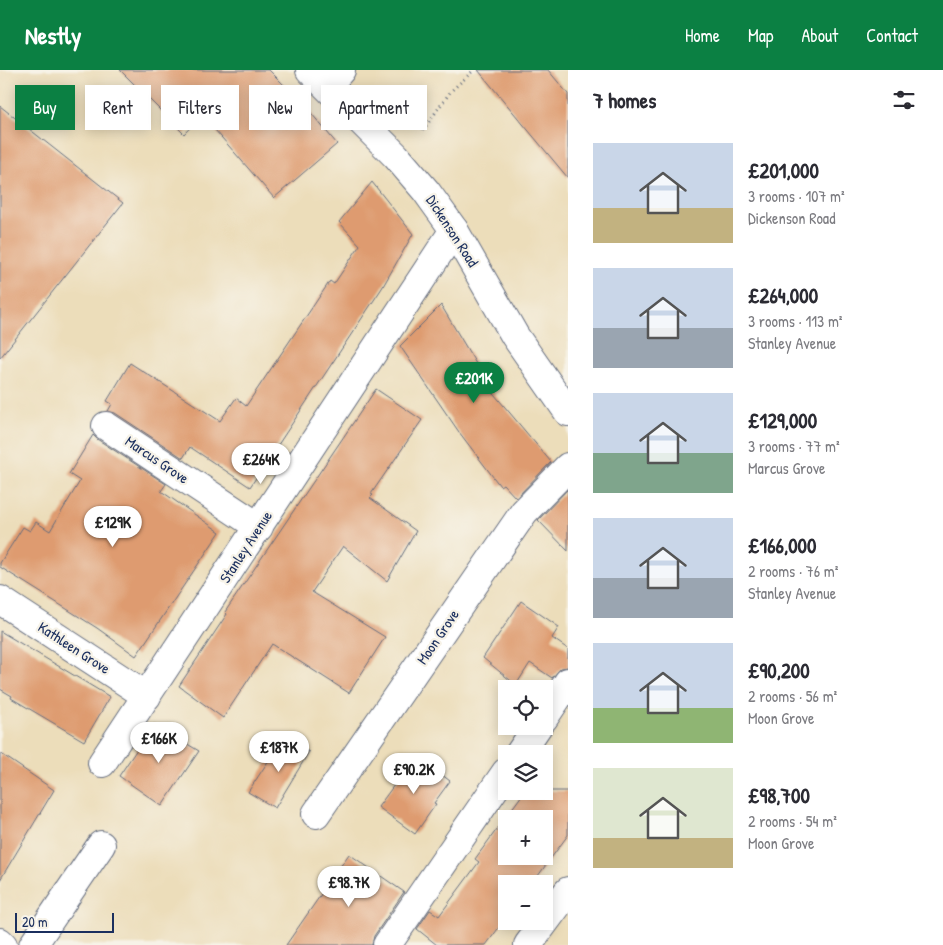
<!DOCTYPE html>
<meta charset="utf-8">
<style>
:root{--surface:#fff;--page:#f7f7f7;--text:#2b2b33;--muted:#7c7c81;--accent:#0b8043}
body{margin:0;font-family:"Patrick Hand",sans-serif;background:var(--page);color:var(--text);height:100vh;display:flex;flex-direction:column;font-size:19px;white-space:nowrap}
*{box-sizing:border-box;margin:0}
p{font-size:16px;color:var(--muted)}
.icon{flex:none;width:28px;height:28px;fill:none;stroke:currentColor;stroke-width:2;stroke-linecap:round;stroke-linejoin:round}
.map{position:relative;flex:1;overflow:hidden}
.panel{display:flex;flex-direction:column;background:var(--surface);width:375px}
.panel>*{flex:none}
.hud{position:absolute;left:15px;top:15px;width:475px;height:45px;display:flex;gap:10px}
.buttons{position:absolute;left:498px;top:610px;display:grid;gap:10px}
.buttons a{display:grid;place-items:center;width:55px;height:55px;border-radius:0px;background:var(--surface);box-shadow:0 2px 12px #0003;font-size:25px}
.scale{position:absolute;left:15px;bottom:12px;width:99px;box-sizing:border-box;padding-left:5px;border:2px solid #1b2f5e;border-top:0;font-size:14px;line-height:18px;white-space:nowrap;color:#1b2f5e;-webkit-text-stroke:4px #f7f3e8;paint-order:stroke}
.price{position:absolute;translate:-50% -42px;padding:0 11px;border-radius:18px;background:#fff;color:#222;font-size:16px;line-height:32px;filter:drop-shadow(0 1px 2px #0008)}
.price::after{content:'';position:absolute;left:50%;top:30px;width:15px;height:11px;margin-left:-8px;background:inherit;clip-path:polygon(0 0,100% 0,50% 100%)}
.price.selected{background:var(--accent);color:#fff}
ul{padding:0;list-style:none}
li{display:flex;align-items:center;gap:15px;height:125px;padding:0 25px}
li span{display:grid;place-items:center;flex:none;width:140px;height:100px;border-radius:0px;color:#555}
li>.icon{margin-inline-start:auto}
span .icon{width:60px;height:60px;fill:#fffc;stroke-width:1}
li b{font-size:21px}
h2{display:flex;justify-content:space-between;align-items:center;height:60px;padding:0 25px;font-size:21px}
.pill{padding:0 18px;border-radius:0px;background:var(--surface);box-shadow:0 2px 12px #0003;font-size:18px;line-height:45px}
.pill.selected{background:var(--accent);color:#fff}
header{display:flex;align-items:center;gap:30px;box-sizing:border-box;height:70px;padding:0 25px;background:var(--accent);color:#fff}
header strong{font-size:24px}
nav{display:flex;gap:28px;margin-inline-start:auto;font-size:18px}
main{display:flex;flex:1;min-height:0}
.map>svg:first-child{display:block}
</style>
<header>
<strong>Nestly</strong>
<nav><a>Home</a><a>Map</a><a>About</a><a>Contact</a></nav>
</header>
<main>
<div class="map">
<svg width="568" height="875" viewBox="0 0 568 875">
<rect width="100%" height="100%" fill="#f7f3e8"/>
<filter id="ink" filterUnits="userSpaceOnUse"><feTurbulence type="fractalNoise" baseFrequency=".02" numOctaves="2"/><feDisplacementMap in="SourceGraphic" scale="10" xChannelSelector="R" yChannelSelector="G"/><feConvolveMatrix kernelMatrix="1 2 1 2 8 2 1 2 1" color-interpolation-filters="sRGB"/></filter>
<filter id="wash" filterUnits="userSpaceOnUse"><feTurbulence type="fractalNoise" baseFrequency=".0096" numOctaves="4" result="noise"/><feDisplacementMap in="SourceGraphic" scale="20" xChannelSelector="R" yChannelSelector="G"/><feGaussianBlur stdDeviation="1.12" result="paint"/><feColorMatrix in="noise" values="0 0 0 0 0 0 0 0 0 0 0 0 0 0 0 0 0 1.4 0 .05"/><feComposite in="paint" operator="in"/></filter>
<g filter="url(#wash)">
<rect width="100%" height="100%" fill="#ecddba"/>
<g id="blocks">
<g fill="#de9b6f" fill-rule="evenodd">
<path d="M120 0H269L306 37 337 74 274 128 202 45 184 64Z"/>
<path d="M478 0H548L568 24V108Z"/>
<path d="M0 36 123 133 0 288Z"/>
<path d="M372 112 413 164 382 218 250 417 190 377 183 388 115 343 108 341 112 334 107 331 130 293 220 351 236 328 246 336 330 211 334 214 360 175 339 152Z"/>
<path d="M441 235 494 324 551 392 516 428 503 414 500 416 459 362 400 276Z"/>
<path d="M376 319 422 350 371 424 373 425 370 428 416 461 387 511 343 476 312 522 385 567 349 623 272 574 223 648 179 616 227 544 225 542Z"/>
<path d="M93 365 97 369 166 414 161 421 220 462 136 586 97 558 0 497V493L23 457 30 461 36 452 50 461 80 411 69 404Z"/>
<path d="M568 419V481L538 450Z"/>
<path d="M521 531 559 557 552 568 568 579V597L561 598 552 608 530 593 516 615 483 588Z"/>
<path d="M0 561 110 627 84 671 11 628 12 626 0 619Z"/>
<path d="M154 654 199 681 162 736 119 706Z"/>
<path d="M284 667 309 682 275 738 248 722Z"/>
<path d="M0 683 54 720 0 810Z"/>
<path d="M416 685 450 711 434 733 436 734 415 764 378 737Z"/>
<path d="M525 721H568V765L532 814H506V848L486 875H437L417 859 430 840 439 846 479 792 475 789ZM506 749H544V786H506Z"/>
<path d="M349 784 404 822 374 866 372 875H286Z"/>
</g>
</g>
</g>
<g filter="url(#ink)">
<use href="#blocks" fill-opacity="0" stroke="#646c7e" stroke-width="1"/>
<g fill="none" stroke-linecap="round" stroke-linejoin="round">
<g stroke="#646c7e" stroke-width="30">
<g id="minor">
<path d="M327 16 341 0"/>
<path d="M106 356 259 457"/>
<path d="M0 530 147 626"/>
<path d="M544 648 568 612"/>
<path d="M519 684 538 656"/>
<path d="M102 693 454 160"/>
<path d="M316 744 524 442 568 397"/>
<path d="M0 872 3 875"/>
<path d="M33 875 101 775"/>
<path d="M387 875 506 702"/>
<path d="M528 875 568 821"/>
</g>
</g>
<g stroke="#646c7e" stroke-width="30">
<path id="highway" d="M310 0 396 86 426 121 454 160 515 266 568 342"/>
</g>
<path stroke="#646c7e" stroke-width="3" stroke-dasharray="1 4" stroke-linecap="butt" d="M423 60 451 21 474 0"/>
<use href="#minor" stroke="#fff" stroke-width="28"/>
<use href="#highway" stroke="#fff" stroke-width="28"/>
</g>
</g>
<g text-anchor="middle" stroke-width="4.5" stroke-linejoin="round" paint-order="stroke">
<g font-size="15" fill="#1b2f5e" stroke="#f7f3e8">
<text transform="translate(452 161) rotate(57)" y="5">Dickenson Road</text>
<text transform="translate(157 390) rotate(34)" y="5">Marcus Grove</text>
<text transform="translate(246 477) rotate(-57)" y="5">Stanley Avenue</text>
<text transform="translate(438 567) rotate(-56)" y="5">Moon Grove</text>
<text transform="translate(74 578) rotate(33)" y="5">Kathleen Grove</text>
</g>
</g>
</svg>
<div class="buttons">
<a><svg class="icon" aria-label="locate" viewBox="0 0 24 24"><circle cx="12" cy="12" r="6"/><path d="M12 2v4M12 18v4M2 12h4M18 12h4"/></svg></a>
<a><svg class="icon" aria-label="layers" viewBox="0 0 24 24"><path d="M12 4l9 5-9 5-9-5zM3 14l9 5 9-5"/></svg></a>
<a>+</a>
<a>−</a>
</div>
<div class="scale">20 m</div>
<b class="price selected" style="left:474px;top:334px">£201K</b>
<b class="price" style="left:261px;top:415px">£264K</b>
<b class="price" style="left:113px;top:478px">£129K</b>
<b class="price" style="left:159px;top:694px">£166K</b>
<b class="price" style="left:279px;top:703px">£187K</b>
<b class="price" style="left:414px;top:725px">£90.2K</b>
<b class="price" style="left:349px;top:838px">£98.7K</b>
<div class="hud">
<a class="pill selected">Buy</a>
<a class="pill">Rent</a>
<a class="pill">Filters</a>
<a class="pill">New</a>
<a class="pill">Apartment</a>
</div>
</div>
<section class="panel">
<h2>7 homes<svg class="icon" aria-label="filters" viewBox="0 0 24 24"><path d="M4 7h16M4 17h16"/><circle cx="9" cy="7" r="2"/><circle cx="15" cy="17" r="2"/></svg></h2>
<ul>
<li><span style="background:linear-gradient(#c9d6e8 65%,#c2b280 0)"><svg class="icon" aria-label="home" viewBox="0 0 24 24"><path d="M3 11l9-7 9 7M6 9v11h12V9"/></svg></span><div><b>£201,000</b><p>3 rooms · 107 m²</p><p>Dickenson Road</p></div></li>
<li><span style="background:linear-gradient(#c9d6e8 60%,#9aa5b1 0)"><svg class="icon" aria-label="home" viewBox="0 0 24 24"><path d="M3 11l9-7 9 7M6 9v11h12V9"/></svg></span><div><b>£264,000</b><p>3 rooms · 113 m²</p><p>Stanley Avenue</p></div></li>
<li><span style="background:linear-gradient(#c9d6e8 60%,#7fa58c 0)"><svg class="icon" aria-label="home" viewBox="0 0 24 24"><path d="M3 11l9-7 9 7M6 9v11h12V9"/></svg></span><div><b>£129,000</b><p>3 rooms · 77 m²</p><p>Marcus Grove</p></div></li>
<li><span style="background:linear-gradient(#c9d6e8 60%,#9aa5b1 0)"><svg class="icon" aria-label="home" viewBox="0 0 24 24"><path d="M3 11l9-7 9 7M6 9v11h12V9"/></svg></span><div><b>£166,000</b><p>2 rooms · 76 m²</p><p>Stanley Avenue</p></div></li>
<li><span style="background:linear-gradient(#c9d6e8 65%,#8fb573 0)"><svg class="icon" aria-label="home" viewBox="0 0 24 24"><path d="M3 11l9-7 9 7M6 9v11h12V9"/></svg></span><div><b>£90,200</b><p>2 rooms · 56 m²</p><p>Moon Grove</p></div></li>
<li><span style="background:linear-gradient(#dfe7d0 70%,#c2b280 0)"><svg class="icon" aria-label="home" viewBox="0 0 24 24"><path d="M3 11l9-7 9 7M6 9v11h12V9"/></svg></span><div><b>£98,700</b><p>2 rooms · 54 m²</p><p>Moon Grove</p></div></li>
</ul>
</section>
</main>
